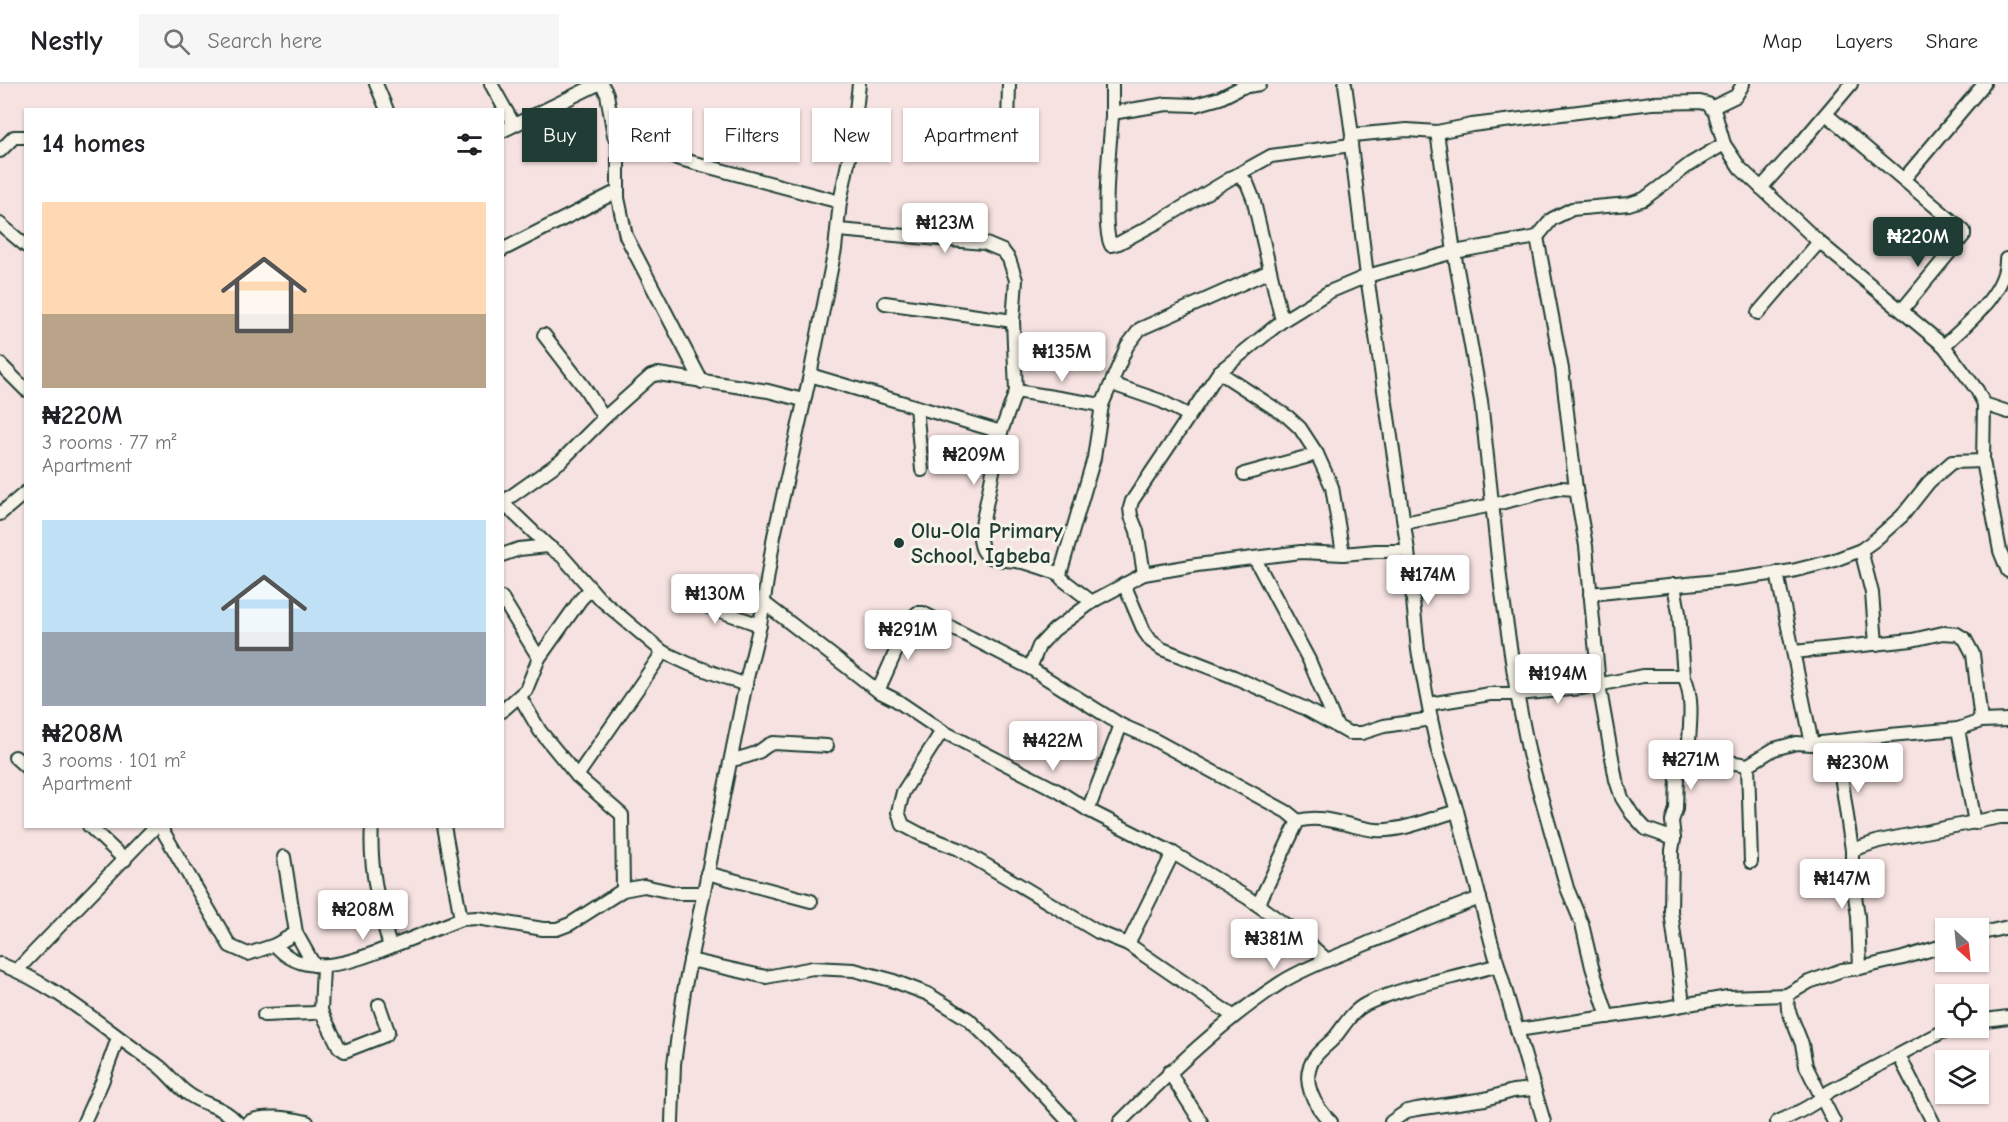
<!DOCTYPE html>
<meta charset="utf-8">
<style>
:root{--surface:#fff;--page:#f6f6f6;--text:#202124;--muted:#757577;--line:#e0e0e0;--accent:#1f3d34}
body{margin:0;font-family:"Comic Neue",sans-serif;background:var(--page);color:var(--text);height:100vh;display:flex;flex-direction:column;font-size:22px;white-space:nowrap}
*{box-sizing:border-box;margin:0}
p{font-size:20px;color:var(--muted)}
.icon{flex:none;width:33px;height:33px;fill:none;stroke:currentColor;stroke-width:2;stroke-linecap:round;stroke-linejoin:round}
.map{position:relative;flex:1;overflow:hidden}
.details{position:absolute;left:24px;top:24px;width:480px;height:720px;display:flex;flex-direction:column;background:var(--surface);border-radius:0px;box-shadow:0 2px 4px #0004}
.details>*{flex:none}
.top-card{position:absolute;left:522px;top:24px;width:570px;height:54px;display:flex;gap:12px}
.needle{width:39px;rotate:153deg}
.fabs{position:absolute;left:1935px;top:834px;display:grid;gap:12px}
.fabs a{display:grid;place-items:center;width:54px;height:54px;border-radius:0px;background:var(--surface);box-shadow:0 2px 4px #0004;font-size:30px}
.price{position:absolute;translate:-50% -51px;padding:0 14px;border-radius:6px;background:#fff;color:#222;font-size:20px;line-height:39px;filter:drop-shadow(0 2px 3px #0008)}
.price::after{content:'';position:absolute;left:50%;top:36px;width:18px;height:14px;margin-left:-9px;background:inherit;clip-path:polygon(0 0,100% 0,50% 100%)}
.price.current{background:var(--accent);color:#fff}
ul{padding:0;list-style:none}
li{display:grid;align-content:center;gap:12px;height:318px;padding:0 18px}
li span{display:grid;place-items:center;height:186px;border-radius:0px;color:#555}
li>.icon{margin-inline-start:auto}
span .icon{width:108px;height:108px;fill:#fffc;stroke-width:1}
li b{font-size:26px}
h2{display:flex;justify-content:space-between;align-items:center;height:72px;padding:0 18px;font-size:26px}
.tag{padding:0 21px;border-radius:0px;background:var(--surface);box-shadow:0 2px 4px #0004;font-size:21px;line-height:54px}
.tag.current{background:var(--accent);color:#fff}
header{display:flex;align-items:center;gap:36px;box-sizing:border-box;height:84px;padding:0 30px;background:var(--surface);border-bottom:2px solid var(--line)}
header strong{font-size:28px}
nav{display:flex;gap:33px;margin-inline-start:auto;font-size:21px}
.search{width:420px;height:54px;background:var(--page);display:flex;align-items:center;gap:15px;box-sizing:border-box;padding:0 21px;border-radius:0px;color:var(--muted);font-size:22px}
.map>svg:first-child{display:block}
</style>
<header>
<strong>Nestly</strong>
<div class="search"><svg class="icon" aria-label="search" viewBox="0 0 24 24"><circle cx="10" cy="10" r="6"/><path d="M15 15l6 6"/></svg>Search here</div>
<nav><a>Map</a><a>Layers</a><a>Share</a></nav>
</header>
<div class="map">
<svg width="2008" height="1038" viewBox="0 0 2008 1038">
<rect width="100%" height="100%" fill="#f6e2e0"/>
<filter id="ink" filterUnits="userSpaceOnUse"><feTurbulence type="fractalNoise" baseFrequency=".0167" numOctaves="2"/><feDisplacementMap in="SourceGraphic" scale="12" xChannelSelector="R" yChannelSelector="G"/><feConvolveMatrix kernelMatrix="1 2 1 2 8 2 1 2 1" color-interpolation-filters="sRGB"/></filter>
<g filter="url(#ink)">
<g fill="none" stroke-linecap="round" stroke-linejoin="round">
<g stroke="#1f3d34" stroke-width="16">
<g id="minor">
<path d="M376 0 387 26"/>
<path d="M491 0 514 41"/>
<path d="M1112 0C1112 11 1112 22 1112 33 1110 58 1101 143 1111 161L1119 159 1158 138 1233 93 1240 92 1247 99 1253 114 1282 237"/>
<path d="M1345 0 1352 51 1351 61 1367 192 1408 467 1418 566 1431 635 1438 667 1457 727 1491 857 1544 1038"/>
<path d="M1713 23 1736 12 1743 0"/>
<path d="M1112 29 1167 20 1195 21 1220 14 1242 3 1260 0"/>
<path d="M1826 30 1964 147V151L1902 226"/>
<path d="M1008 43 1009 0"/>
<path d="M502 47 598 0 602 1 607 10 614 52 618 59 631 65 665 71 840 118"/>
<path d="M1437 48 1454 168 1481 317 1501 502 1517 610 1529 670 1567 804 1582 840 1592 883 1608 933"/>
<path d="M1352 51 1407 46 1437 48 1472 41 1652 19 1700 18 1708 20 1715 29 1724 60 1740 84 1819 158 1944 262 1977 306 1984 320 1983 377 2000 467 2008 487"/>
<path d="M618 59V114L626 152 702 298"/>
<path d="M0 67 14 53H26"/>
<path d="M1233 93 1271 72 1351 61"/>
<path d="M1904 95 1984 0"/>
<path d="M1761 104 1802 58 1851 0"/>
<path d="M0 140 26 162"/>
<path d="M839 146 984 159 1003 167 1009 175 1016 196 1013 237 1016 307 1001 348 980 451C980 480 1000 474 1022 478 1035 481 1048 486 1060 490"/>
<path d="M1537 153 1562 285 1576 405 1586 462 1599 601 1616 696 1622 714 1632 730 1646 745 1674 755"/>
<path d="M502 166 618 107"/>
<path d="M885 219 1013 237"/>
<path d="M1758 229 1819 158"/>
<path d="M544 251 584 303 604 334"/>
<path d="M1944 262C1966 240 2007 209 2006 175"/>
<path d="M0 280 26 306"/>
<path d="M1219 288 1288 333 1300 344 1317 370 1332 403 1343 470"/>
<path d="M810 291 1001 348"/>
<path d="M1112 300 1161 317 1188 331"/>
<path d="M1016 307 1102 321"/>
<path d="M1984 320 2008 328"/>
<path d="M916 323 922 386"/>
<path d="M1244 390 1317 370"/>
<path d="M502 418 548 462 562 472 599 514 663 568 689 580 746 601"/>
<path d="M503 418 561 377 604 334 651 292 658 290 768 307 803 316"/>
<path d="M0 430 26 408"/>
<path d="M1404 439 1492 421 1560 404 1576 405"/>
<path d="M1861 466 1872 509 1876 560"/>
<path d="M502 471 519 465 548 462"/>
<path d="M1255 475 1309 576 1337 643"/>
<path d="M1777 489 1812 660"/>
<path d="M1144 490 1137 447 1131 432 1130 424 1132 417 1219 288 1282 237 1329 208 1367 192 1454 168 1537 153 1552 135 1572 125 1629 120 1644 115 1690 80 1724 60"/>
<path d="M1124 500 1144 547 1151 557 1162 565 1234 593 1304 624 1349 649H1362L1384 642 1431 635"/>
<path d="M1674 501 1679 529 1684 592C1695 616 1689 646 1688 672L1682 676 1677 693 1676 725 1672 737 1674 755 1672 766 1671 827 1683 920"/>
<path d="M1590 510 1736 495 1792 487 1832 477 1861 466 1875 456 1902 432 1929 398 1952 378 1983 377"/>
<path d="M681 513 760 541"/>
<path d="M502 514 539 574"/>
<path d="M763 518 878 607 896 616 942 647 1058 707 1088 726 1173 769 1248 814 1297 849 1327 876"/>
<path d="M1092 518 1062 495 1060 490 1094 374 1102 321 1127 262 1140 245 1270 187"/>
<path d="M1794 568 1912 556 1943 549 1957 550 1965 555 1973 570 1981 637"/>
<path d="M1030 584 1039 562 1054 546 1095 516 1144 490 1197 481 1301 468 1343 470 1376 467H1408"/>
<path d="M878 607 909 538 917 529H923L1030 584 1121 641 1151 654 1287 728 1298 737"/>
<path d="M520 613 540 647 577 692 622 731 623 806"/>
<path d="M1429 620 1490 610H1517L1582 604 1643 592H1684"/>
<path d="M502 627 526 606 539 574 581 515 591 505"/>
<path d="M1958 645 1975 739"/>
<path d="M942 647 903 708 898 728 903 741 920 750 959 765 1098 848 1128 860 1233 932"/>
<path d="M1836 657 1852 766V792L1858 832 1860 884"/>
<path d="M1688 672 1748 681 1774 665 1796 659 1812 660 1890 651 1958 645 1981 637 2008 636"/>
<path d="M15 673 26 683"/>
<path d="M731 676C742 674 751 672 760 667 765 663 767 661 773 659L827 662"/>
<path d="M1748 681 1751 778"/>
<path d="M577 692 663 568"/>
<path d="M1088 726 1121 641"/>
<path d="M89 742 125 776"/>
<path d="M160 742 230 862 248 870 275 861C305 897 354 877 390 863 379 824 369 783 372 742"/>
<path d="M444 742 461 835"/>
<path d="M1852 766 1879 757 2000 733H2008"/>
<path d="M707 789 811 817"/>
<path d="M1258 821 1298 737C1323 729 1351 744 1376 746 1402 748 1432 734 1457 727"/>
<path d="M296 849 314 881"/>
<path d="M1978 850 2008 843"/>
<path d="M1128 860 1173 769"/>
<path d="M275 861 296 849 284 773"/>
<path d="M390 863 461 835 477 834 543 845H557L570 840 623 806 644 802 676 809H703"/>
<path d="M690 876 766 893 813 884 854 886 891 896 928 910 968 935 1019 984 1069 1038"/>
<path d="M0 880C54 900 100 941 147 974 166 984 171 997 187 1009 203 1022 221 1020 237 1038"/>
<path d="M17 886 156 742"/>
<path d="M1787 911 1788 925 1802 960 1806 982 1834 1038"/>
<path d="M321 927 339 963 345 967 386 951 388 947 379 921"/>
<path d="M264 931 313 929 321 927 323 883"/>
<path d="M1978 937 2008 933"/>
<path d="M1517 946 1660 925 1728 913 1787 911 1809 898 1842 886 1860 884 1903 874 1946 861"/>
<path d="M1899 972 1933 1038"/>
<path d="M1169 988 1201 1038"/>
<path d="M84 1038 102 998 118 954"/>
<path d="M248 1038C265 1030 288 1034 307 1038"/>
<path d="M672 1038 674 980 684 907 747 594 760 541 774 452 810 291 835 165 840 118 853 55 859 0"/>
<path d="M1120 1038C1171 987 1222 937 1282 898 1308 882 1338 872 1366 860 1404 844 1441 828 1480 814"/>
<path d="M1331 1038C1314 1022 1299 995 1315 973 1321 965 1329 960 1335 953 1344 942 1352 927 1366 920 1407 901 1455 894 1498 881"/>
<path d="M1391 1038 1407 1027 1417 1025 1485 1015 1513 1007 1534 1005"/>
<path d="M1777 1038C1796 1030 1815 1021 1830 1007L1942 948 1957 944"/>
</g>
</g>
<use href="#minor" stroke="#f7f3e8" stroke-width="12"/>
</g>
</g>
<circle fill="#1f3d34" stroke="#f7f3e8" stroke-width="2" cx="899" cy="459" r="6"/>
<g text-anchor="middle" stroke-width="6" stroke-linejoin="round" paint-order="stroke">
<g font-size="22" font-weight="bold" fill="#1f3d34" stroke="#f7f3e8" text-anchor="start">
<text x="911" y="454">Olu-Ola Primary<tspan x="911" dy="25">School, Igbeba</tspan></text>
</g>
</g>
</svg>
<div class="fabs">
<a><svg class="needle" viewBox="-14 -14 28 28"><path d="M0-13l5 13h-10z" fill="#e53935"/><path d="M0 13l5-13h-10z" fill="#757577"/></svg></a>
<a><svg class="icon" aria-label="locate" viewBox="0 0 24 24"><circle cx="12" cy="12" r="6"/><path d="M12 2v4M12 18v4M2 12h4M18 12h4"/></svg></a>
<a><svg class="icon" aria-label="layers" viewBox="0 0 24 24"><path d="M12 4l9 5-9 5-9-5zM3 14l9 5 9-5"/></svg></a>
</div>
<b class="price" style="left:945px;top:170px">₦123M</b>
<b class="price current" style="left:1918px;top:184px">₦220M</b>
<b class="price" style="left:1062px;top:299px">₦135M</b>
<b class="price" style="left:974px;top:402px">₦209M</b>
<b class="price" style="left:1428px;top:522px">₦174M</b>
<b class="price" style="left:715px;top:541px">₦130M</b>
<b class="price" style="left:908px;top:577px">₦291M</b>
<b class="price" style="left:1558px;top:621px">₦194M</b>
<b class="price" style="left:1053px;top:688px">₦422M</b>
<b class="price" style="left:1691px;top:707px">₦271M</b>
<b class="price" style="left:1858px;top:710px">₦230M</b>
<b class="price" style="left:1842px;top:826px">₦147M</b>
<b class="price" style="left:363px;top:857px">₦208M</b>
<b class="price" style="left:1274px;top:886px">₦381M</b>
<div class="top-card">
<a class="tag current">Buy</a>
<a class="tag">Rent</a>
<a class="tag">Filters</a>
<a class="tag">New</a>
<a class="tag">Apartment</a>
</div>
<section class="details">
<h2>14 homes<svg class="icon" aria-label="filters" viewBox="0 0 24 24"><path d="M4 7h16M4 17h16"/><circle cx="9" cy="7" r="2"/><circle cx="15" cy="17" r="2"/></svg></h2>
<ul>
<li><span style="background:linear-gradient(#ffd9b3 60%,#b9a48a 0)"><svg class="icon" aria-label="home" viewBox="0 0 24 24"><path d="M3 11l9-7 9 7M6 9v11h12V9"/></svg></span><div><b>₦220M</b><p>3 rooms · 77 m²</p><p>Apartment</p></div></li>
<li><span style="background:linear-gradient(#bfe0f5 60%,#9aa5b1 0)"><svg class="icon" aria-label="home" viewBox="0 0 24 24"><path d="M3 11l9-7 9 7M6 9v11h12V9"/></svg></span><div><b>₦208M</b><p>3 rooms · 101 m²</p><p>Apartment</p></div></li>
</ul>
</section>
</div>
